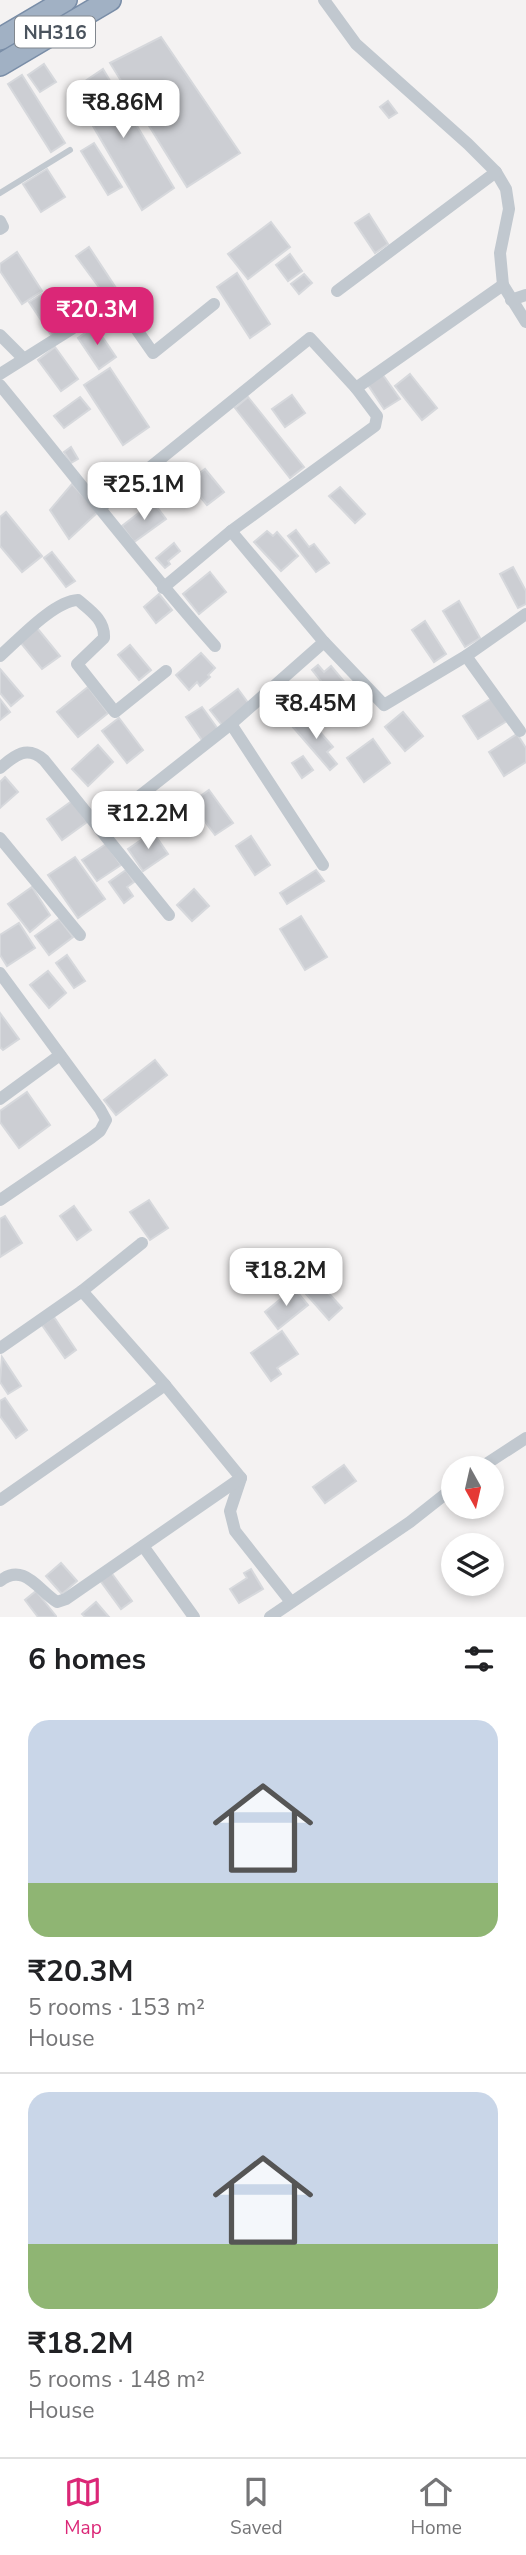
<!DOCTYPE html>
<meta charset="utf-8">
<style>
:root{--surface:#fff;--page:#f6f6f6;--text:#202124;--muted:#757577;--line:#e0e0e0;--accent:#db2777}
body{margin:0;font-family:"Nunito Sans",sans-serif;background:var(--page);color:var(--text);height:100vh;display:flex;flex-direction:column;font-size:26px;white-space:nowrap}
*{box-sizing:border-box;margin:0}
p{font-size:23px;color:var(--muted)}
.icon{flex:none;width:38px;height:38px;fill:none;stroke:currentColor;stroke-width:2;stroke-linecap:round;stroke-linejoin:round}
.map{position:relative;height:1617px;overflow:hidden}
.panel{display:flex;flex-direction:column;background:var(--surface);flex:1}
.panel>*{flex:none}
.needle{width:46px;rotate:172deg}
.fabs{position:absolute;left:441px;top:1456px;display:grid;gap:14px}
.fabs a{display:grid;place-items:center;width:63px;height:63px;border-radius:50%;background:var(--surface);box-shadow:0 4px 10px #0003;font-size:35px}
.price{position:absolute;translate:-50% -60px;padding:0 16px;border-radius:14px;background:#fff;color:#222;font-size:23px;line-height:46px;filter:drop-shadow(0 2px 4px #0008)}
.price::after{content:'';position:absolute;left:50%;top:42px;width:21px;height:16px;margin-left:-10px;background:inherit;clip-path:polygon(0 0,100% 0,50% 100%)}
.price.current{background:var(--accent);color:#fff}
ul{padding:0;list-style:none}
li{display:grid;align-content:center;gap:14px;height:371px;padding:0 28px}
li+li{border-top:2px solid var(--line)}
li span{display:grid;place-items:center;height:217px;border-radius:21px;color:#555}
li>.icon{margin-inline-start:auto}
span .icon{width:126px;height:126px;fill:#fffc;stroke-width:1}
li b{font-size:30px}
h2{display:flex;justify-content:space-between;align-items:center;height:84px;padding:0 28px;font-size:30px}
.tabs{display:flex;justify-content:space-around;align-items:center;height:98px;border-top:2px solid var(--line);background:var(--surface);font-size:19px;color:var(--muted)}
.tabs a{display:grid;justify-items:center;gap:4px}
.tabs .current{color:var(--accent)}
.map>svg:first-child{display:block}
</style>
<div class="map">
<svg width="526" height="1617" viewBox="0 0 526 1617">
<rect width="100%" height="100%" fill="#f4f2f2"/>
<g fill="#ccced3" stroke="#d6d8dc" stroke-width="2">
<path d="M161 37 240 153 187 187 110 63Z"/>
<path d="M44 64 56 82 40 92 28 75Z"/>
<path d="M103 69 174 188 142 210 72 90Z"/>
<path d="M22 75 65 143 51 152 8 84Z"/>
<path d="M388 101 397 113 389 118 380 107Z"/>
<path d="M94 143 122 187 108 195 81 151Z"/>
<path d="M47 169 65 197 41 212 23 184Z"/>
<path d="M369 214 388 244 375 253 355 223Z"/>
<path d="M271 222 290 247 248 279 228 254Z"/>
<path d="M89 247 120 294 109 301 76 256Z"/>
<path d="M17 252 42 291 22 304 0 271V264Z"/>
<path d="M290 254 302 271 288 281 276 265Z"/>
<path d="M237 273 270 324 250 338 217 287Z"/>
<path d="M304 274 312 283 299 294 291 284Z"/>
<path d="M42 294 66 330 53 338 29 302Z"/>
<path d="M95 326 116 357 99 369 78 338Z"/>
<path d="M55 347 78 379 61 391 38 360Z"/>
<path d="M110 368 149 427 123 445 84 385Z"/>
<path d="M410 374 437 408 422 420 395 386Z"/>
<path d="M383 375 400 399 384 409 368 385Z"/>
<path d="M292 395 305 413 285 427 272 409Z"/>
<path d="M80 397 90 409 64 428 54 416Z"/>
<path d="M248 397 304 467 290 478 235 408Z"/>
<path d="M71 447 78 459 71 463 64 452Z"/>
<path d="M205 469 224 492 207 505 188 482Z"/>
<path d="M72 484 98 512 69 539 50 510Z"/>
<path d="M340 487 365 514 355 523 329 496Z"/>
<path d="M153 502 166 519 134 542 122 526Z"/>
<path d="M6 512 42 556 22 572 0 546V517Z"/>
<path d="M296 530 309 547 314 544 329 563 316 572 288 536Z"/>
<path d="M267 531 273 536 277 532 298 556 281 571 254 542Z"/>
<path d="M174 543 180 551 168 561 170 564 165 568 156 558Z"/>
<path d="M52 552 75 581 66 587 44 558Z"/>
<path d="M513 567 526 591V604L518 608 500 574Z"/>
<path d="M210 572 226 592 199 614 183 594Z"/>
<path d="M159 594 172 610 156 623 144 607Z"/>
<path d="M459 601 480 638 465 647 443 611Z"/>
<path d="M425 621 446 654 434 662 412 630Z"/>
<path d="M37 628 60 656 42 669 20 642Z"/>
<path d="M130 645 151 670 139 680 118 655Z"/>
<path d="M201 653 215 668 208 675 210 677 200 686 197 682 189 690 176 675Z"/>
<path d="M318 665 324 672 331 666 347 685 333 696 312 670Z"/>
<path d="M0 669 23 696 11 706 0 693Z"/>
<path d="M88 687 108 713 78 737 57 712Z"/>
<path d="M238 689 249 704 222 725 210 710Z"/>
<path d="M286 694 306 716 293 727 274 704Z"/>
<path d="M492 698 507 721 478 739 463 716Z"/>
<path d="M0 699 10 712 0 720Z"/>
<path d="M202 707 220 732 204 743 186 717Z"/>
<path d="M403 712 423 736 405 751 385 727Z"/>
<path d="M306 716 333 747 327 752 337 764 330 770 293 727Z"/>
<path d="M119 718 143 750 127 763 102 731Z"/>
<path d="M517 734 526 748V762L504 776 489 752Z"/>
<path d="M373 739 390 763 364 782 347 758Z"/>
<path d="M98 745 113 762 88 786 72 769Z"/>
<path d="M303 756 313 770 302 778 292 763Z"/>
<path d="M5 777 18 792 0 808V782Z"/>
<path d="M209 790 233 823 215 835 191 803Z"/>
<path d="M72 801 87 822 62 840 47 819Z"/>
<path d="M153 832 168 854 143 871 128 849Z"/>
<path d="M251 836 270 865 255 875 236 846Z"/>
<path d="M106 844 121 865 97 881 82 860Z"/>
<path d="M75 857 105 899 78 918 48 875Z"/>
<path d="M126 870 134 882 127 887 133 896 124 903 109 882Z"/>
<path d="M316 870 324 881 287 904 280 893Z"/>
<path d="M32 887 50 915 30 932 8 904Z"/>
<path d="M194 889 209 906 192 921 177 905Z"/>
<path d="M301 916 327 957 305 970 280 929Z"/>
<path d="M59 919 73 937 49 955 35 936Z"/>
<path d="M19 923 35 948 7 966 0 955V935Z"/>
<path d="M67 955 85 981 74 988 56 963Z"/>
<path d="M48 971 66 993 49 1008 30 985Z"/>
<path d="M0 1013 19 1039 3 1050 0 1047Z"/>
<path d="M155 1060 167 1075 116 1115 104 1100Z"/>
<path d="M27 1092 50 1125 19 1148 0 1122V1111Z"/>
<path d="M149 1200 168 1228 150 1240 130 1212Z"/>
<path d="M74 1206 91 1230 77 1240 60 1216Z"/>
<path d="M5 1216 22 1243 0 1257V1219Z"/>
<path d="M313 1276 342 1308 329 1320 300 1287Z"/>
<path d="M294 1288 308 1305 278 1329 265 1312Z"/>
<path d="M54 1317 76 1350 65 1358 42 1325Z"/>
<path d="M282 1331 298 1354 277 1368 281 1374 271 1381 251 1353Z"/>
<path d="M2 1357 21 1386 8 1394 0 1382Z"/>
<path d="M5 1398 27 1430 16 1438 0 1416V1401Z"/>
<path d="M344 1465 356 1481 325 1503 313 1487Z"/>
<path d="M61 1563 77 1581 62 1594 46 1576Z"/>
<path d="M251 1569 263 1589 239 1603 230 1589 247 1578 244 1573Z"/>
<path d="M110 1571 132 1601 121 1609 99 1579Z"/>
<path d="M36 1591 56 1616V1617H38L25 1600Z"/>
<path d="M96 1602 109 1617H85L82 1614Z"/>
</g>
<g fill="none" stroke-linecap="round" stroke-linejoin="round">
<g stroke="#798da7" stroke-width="24">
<g id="trunk">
<path d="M0 39 66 0"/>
<path d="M0 65 110 0"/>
</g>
</g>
<path stroke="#c1c8cf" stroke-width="6" d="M0 193 70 150"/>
<g stroke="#c1c8cf" stroke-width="12">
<path d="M324 0 356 44 468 144 496 172 506 189 509 209 500 253 503 285 526 322"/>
<path d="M0 221 3 227 0 229"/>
<path d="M337 291 496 172"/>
<path d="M511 300 526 295"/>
<path d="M0 335 23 358"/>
<path d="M0 374 105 308 115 307 123 310 153 353 214 304"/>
<path d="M0 385C72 472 140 562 215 646"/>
<path d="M356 388 503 285"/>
<path d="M101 507 310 338 356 388 377 416 375 426 231 531 163 588"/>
<path d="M324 642 384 705 466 656 526 614"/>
<path d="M0 656C19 639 54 601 78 600 91 611 105 620 104 638L77 664 115 712 166 671"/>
<path d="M466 656 520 731"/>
<path d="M231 724 323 865"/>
<path d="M0 768C15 755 27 745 44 760L169 915"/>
<path d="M99 828 231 724 324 642 231 531"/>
<path d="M0 838 80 935"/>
<path d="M0 973 100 1109 106 1120 100 1131 91 1138 0 1200"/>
<path d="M0 1099 60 1055"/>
<path d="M82 1291 142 1243"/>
<path d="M0 1348 82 1291 165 1385 241 1478 230 1511 235 1531 291 1602"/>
<path d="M480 1468 526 1438"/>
<path d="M0 1500 165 1385"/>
<path d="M143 1546 194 1617"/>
<path d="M0 1581C24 1562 38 1590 57 1602L66 1599 241 1478"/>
<path d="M270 1617 410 1522 453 1488"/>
</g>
<use href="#trunk" stroke="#a1b1c4" stroke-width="21"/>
</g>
<g text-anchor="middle" stroke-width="7" stroke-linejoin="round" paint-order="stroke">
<rect fill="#fff" stroke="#81878e" stroke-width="2" x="15" y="16.5" width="80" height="31" rx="5"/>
<g font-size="19" font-weight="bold" fill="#4b545e">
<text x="55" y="39">NH316</text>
</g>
</g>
</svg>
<div class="fabs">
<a><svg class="needle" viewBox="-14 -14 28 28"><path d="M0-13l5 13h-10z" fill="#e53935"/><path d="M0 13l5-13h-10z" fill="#757577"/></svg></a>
<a><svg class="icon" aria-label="layers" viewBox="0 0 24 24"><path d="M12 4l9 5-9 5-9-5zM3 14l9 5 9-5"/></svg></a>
</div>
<b class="price" style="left:123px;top:140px">₹8.86M</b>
<b class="price current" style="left:97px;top:347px">₹20.3M</b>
<b class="price" style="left:144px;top:522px">₹25.1M</b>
<b class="price" style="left:316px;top:741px">₹8.45M</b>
<b class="price" style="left:148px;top:851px">₹12.2M</b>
<b class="price" style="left:286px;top:1308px">₹18.2M</b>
</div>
<section class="panel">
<h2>6 homes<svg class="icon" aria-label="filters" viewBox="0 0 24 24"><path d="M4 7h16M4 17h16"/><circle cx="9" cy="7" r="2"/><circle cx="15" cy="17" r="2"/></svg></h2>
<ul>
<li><span style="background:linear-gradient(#c9d6e8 75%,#8fb573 0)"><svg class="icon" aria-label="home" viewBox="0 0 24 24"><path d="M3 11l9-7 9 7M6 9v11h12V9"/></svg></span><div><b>₹20.3M</b><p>5 rooms · 153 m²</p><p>House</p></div></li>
<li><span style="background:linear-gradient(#c9d6e8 70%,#8fb573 0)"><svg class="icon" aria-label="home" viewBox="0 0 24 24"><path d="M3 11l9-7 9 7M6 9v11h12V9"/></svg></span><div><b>₹18.2M</b><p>5 rooms · 148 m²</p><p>House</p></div></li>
</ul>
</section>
<nav class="tabs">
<a class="current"><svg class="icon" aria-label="map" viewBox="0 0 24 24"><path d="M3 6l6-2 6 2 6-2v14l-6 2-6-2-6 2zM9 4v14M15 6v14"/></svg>Map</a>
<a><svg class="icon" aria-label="saved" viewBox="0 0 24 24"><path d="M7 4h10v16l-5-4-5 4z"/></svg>Saved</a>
<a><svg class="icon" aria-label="home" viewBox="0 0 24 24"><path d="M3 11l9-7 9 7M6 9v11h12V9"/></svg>Home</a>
</nav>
